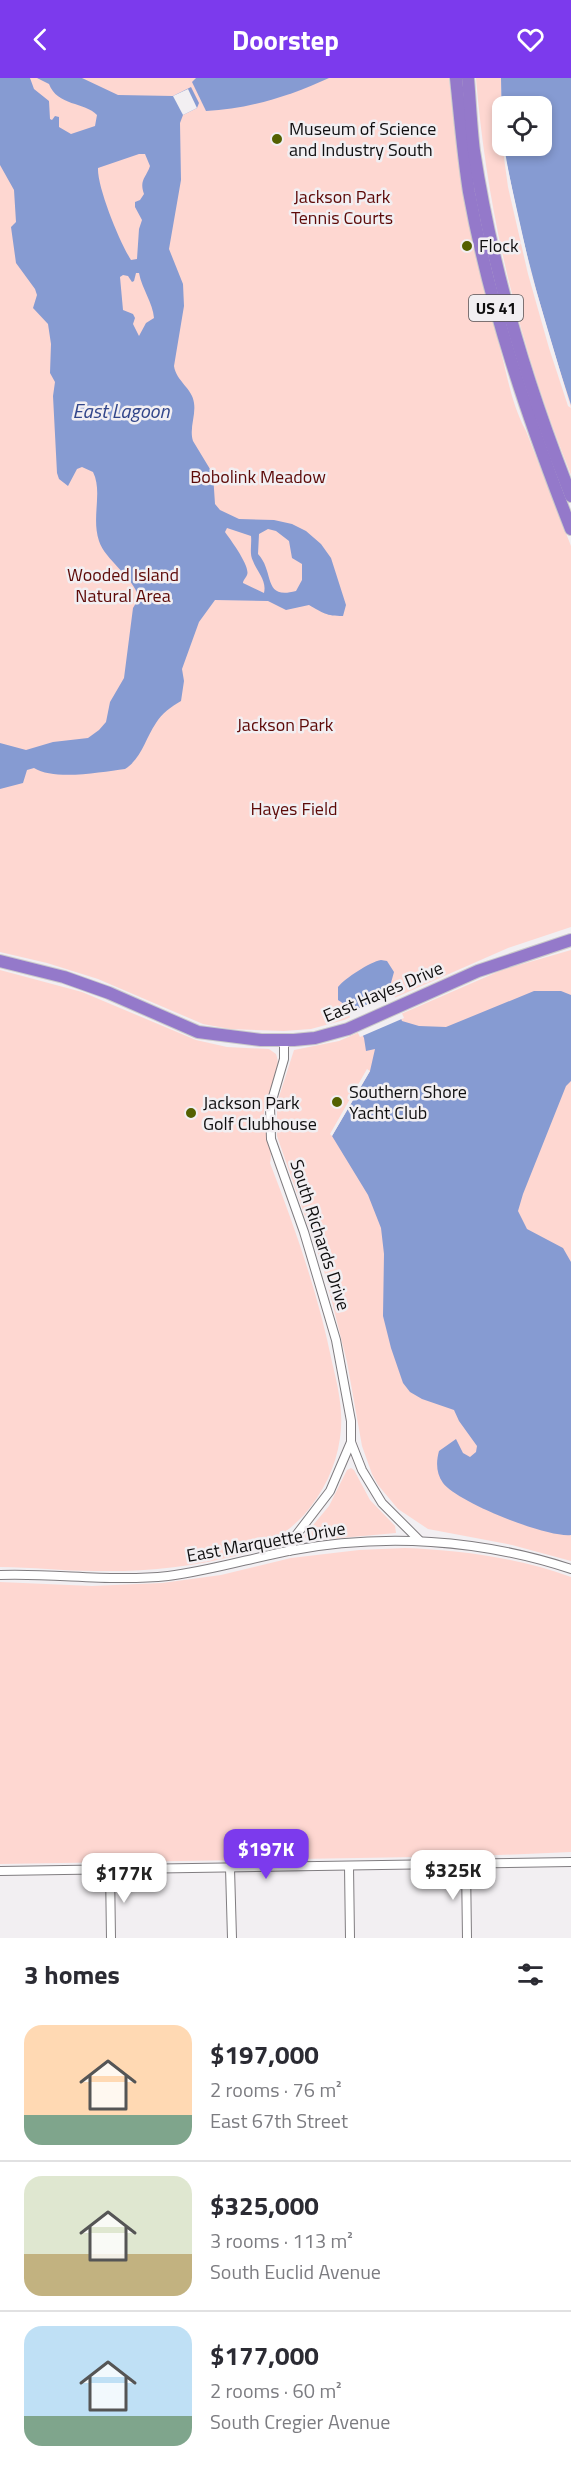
<!DOCTYPE html>
<meta charset="utf-8">
<style>
:root{--surface:#fff;--page:#f7f7f7;--text:#2b2b33;--muted:#7c7c81;--line:#e1e1e2;--accent:#7c3aed}
body{margin:0;font-family:"Titillium Web",sans-serif;background:var(--page);color:var(--text);height:100vh;display:flex;flex-direction:column;font-size:22px;white-space:nowrap}
*{box-sizing:border-box;margin:0}
p{font-size:20px;color:var(--muted)}
.icon{flex:none;width:33px;height:33px;fill:none;stroke:currentColor;stroke-width:2;stroke-linecap:round;stroke-linejoin:round}
.map{position:relative;height:1860px;overflow:hidden}
.side{display:flex;flex-direction:column;background:var(--surface);flex:1}
.side>*{flex:none}
.tools{position:absolute;left:492px;top:18px;display:grid;gap:12px}
.tools a{display:grid;place-items:center;width:60px;height:60px;border-radius:12px;background:var(--surface);box-shadow:0 3px 9px #0003;font-size:30px}
.price{position:absolute;translate:-50% -51px;padding:0 14px;border-radius:12px;background:#fff;color:#222;font-size:20px;line-height:39px;filter:drop-shadow(0 2px 3px #0008)}
.price::after{content:'';position:absolute;left:50%;top:36px;width:18px;height:14px;margin-left:-9px;background:inherit;clip-path:polygon(0 0,100% 0,50% 100%)}
.price.selected{background:var(--accent);color:#fff}
ul{padding:0;list-style:none}
li{display:flex;align-items:center;gap:18px;height:150px;padding:0 24px}
li+li{border-top:2px solid var(--line)}
li span{display:grid;place-items:center;flex:none;width:168px;height:120px;border-radius:18px;color:#555}
li>.icon{margin-inline-start:auto}
span .icon{width:72px;height:72px;fill:#fffc;stroke-width:1}
li b{font-size:26px}
h2{display:flex;justify-content:space-between;align-items:center;height:72px;padding:0 24px;font-size:26px}
header{display:flex;justify-content:space-between;align-items:center;height:78px;padding:0 24px;background:var(--accent);color:#fff;font-size:27px;font-weight:700}
.map>svg:first-child{display:block}
</style>
<header><svg class="icon" aria-label="back" viewBox="0 0 24 24"><path d="M15 5l-7 7 7 7"/></svg>Doorstep<svg class="icon" aria-label="heart" viewBox="0 0 24 24"><path d="M12 20l-8-8c-3-5 5-10 8-4 3-6 11-1 8 4z"/></svg></header>
<div class="map">
<svg width="571" height="1860" viewBox="0 0 571 1860">
<rect width="100%" height="100%" fill="#f2eff2"/>
<g fill="#fed7d1">
<path d="M0 0H449C458 94 474 175 499 266 507 296 511 325 526 353L571 468V849L508 870 344 942 311 951 284 953 230 951 203 946 98 901 47 885 0 874Z"/>
<path d="M476 0H501L502 68 511 108 531 195 571 327V397C520 270 487 136 476 0Z"/>
<path d="M571 872V1483L512 1467 428 1451 398 1431 378 1407 372 1396 362 1368 347 1284 325 1196 277 1058V1025L294 972 339 963 502 892Z"/>
<path d="M0 892 82 914 196 962 227 969 269 971 276 976C283 993 266 1016 264 1034 263 1050 274 1072 270 1085 295 1150 318 1215 332 1284 338 1309 344 1334 340 1360 336 1389 323 1415 304 1437 287 1455 263 1471 239 1477 192 1489 144 1494 95 1493 63 1493 32 1489 0 1489Z"/>
<path d="M351 1390 354 1392 370 1422 395 1448 396 1455 308 1463 304 1458 329 1428 347 1392Z"/>
<path d="M405 1470C460 1472 519 1480 571 1499V1774L476 1778 0 1786V1504L92 1508 162 1505 221 1497 291 1480 359 1472Z"/>
</g>
<g fill="#869bd2" fill-rule="evenodd">
<path d="M0 0H30L34 11 49 23 50 41 52 42 55 38 59 39V49L71 56 95 48 97 37C85 24 57 28 49 6L37 0H82L118 17 173 18 191 9 199 25 197 30 183 37 180 45 181 102 169 171 183 206 184 228 174 288C176 303 193 311 194 325 196 338 189 350 193 363L213 396 215 426 220 432 239 441 274 442 292 446 306 453 321 466 331 480 346 527 343 538C326 538 323 535 309 527L286 532 268 523 215 522 199 544 182 591 184 603 181 623C171 629 162 635 156 645 145 661 142 680 125 691 101 694 55 703 34 690L27 692 23 705 0 711V665L26 672 53 664 88 660 99 652 106 644 110 624 124 600 133 530 139 520C133 498 105 482 99 463 91 439 103 414 93 394L82 389 77 391 68 408 59 401 57 395 53 318 55 304 50 295 51 266 48 246 33 230 37 217 35 211 16 185 11 149 16 144 14 112 0 87ZM139 76H145L150 88C146 100 139 102 144 116L140 122 135 124V129L142 142 139 151 137 181 131 182C120 165 97 109 98 90ZM136 195H139C142 211 153 225 154 240L146 245 139 258 133 246 135 240 133 236 123 232 120 199 123 197 128 198 132 204 134 203ZM227 450 251 458C252 466 249 476 253 483 257 494 267 502 264 515L243 505C243 502 246 500 247 497 251 489 230 461 225 454ZM268 451 276 453 289 463 292 480 302 486V502L296 513C262 522 275 494 258 476L259 456Z"/>
<path d="M196 0H329C290 18 249 31 206 33L192 4Z"/>
<path d="M501 0H571V327C543 242 519 156 504 68H542V28H502V54Z"/>
<path d="M381 882 387 883 394 894 389 912 402 943 419 948 446 949 534 913H561L571 917V1003L566 1008 523 1116 518 1133 527 1151 563 1170 571 1184V1457C547 1460 457 1424 443 1405 436 1395 436 1384 439 1373L456 1361 463 1375 470 1379 476 1374 477 1368 459 1343 454 1332 422 1321 410 1314 403 1305 391 1270 383 1238 384 1176 381 1150 368 1117 332 1058 370 993 375 971 366 973 364 960 350 930 338 922V909C345 900 370 884 381 882Z"/>
</g>
<g fill="#f2eff2">
<path d="M188 11 197 30 183 37 173 18Z"/>
<path d="M502 65 531 195 571 330 568 328 549 270 528 196 508 109Z"/>
<path d="M393 915 404 940 360 959 348 935Z"/>
<path d="M367 991 370 993 332 1058 330 1056Z"/>
</g>
<g fill="none" stroke-linecap="round" stroke-linejoin="round">
<g stroke="#807d80" stroke-width="10">
<g id="minor">
<path d="M284 963V981L270 1029 271 1061 304 1154 336 1262 351 1343V1364L362 1392 382 1425 419 1462"/>
<path d="M289 1473 297 1456 330 1413 351 1364"/>
<path d="M0 1497C56 1495 112 1504 168 1498 209 1493 248 1481 288 1473 383 1455 480 1461 571 1491"/>
<path d="M466 1786 467 1860"/>
<path d="M349 1788 350 1860"/>
<path d="M230 1790 232 1860"/>
<path d="M110 1791 111 1860"/>
<path d="M0 1793 571 1784"/>
</g>
</g>
<g stroke="#cacaca" stroke-width="14">
<g id="highway">
<path d="M456 0C460 38 463 76 469 114 490 230 528 341 571 451"/>
<path d="M468 0C470 24 471 49 474 73 492 191 527 307 571 418"/>
<path d="M0 883 64 899 109 915 198 954 261 962H294L315 960 348 951 478 893 571 862"/>
</g>
</g>
<use href="#minor" stroke="#fff" stroke-width="8"/>
<use href="#highway" stroke="#9479ca" stroke-width="12"/>
</g>
<g fill="#536000" stroke="#f2eff2" stroke-width="2">
<circle cx="277" cy="61" r="6"/>
<circle cx="467" cy="168" r="6"/>
<circle cx="337" cy="1024" r="6"/>
<circle cx="191" cy="1035" r="6"/>
</g>
<g text-anchor="middle" stroke-width="5" stroke-linejoin="round" paint-order="stroke">
<rect fill="#f2eff2" stroke="#545254" stroke-width="1.5" x="469" y="217" width="54" height="26" rx="4.5"/>
<g font-size="16" font-weight="bold" fill="#100f10">
<text x="496" y="236">US 41</text>
</g>
<g font-size="18" fill="#100f10" stroke="#f2eff2" text-anchor="start">
<text x="289" y="57">Museum of Science<tspan x="289" dy="21">and Industry South</tspan></text>
<text x="479" y="174">Flock</text>
<text x="349" y="1020">Southern Shore<tspan x="349" dy="21">Yacht Club</tspan></text>
<text x="203" y="1031">Jackson Park<tspan x="203" dy="21">Golf Clubhouse</tspan></text>
</g>
<g font-size="18" fill="#5d0a08" stroke="#f2eff2">
<text x="342" y="125">Jackson Park<tspan x="342" dy="21">Tennis Courts</tspan></text>
<text x="258" y="405">Bobolink Meadow</text>
<text x="123" y="503">Wooded Island<tspan x="123" dy="21">Natural Area</tspan></text>
<text x="285" y="653">Jackson Park</text>
<text x="294" y="737">Hayes Field</text>
</g>
<g font-size="18" fill="#100f10" stroke="#f2eff2">
<text transform="translate(383 914) rotate(-23)" y="6">East Hayes Drive</text>
<text transform="translate(320 1157) rotate(72)" y="6">South Richards Drive</text>
<text transform="translate(266 1464) rotate(-10)" y="6">East Marquette Drive</text>
</g>
<g font-size="20" font-style="italic" fill="#32468a" stroke="#f2eff2">
<text x="121" y="340">East Lagoon</text>
</g>
</g>
</svg>
<div class="tools">
<a><svg class="icon" aria-label="locate" viewBox="0 0 24 24"><circle cx="12" cy="12" r="6"/><path d="M12 2v4M12 18v4M2 12h4M18 12h4"/></svg></a>
</div>
<b class="price selected" style="left:266px;top:1802px">$197K</b>
<b class="price" style="left:453px;top:1823px">$325K</b>
<b class="price" style="left:124px;top:1826px">$177K</b>
</div>
<section class="side">
<h2>3 homes<svg class="icon" aria-label="filters" viewBox="0 0 24 24"><path d="M4 7h16M4 17h16"/><circle cx="9" cy="7" r="2"/><circle cx="15" cy="17" r="2"/></svg></h2>
<ul>
<li><span style="background:linear-gradient(#ffd9b3 75%,#7fa58c 0)"><svg class="icon" aria-label="home" viewBox="0 0 24 24"><path d="M3 11l9-7 9 7M6 9v11h12V9"/></svg></span><div><b>$197,000</b><p>2 rooms · 76 m²</p><p>East 67th Street</p></div></li>
<li><span style="background:linear-gradient(#dfe7d0 65%,#c2b280 0)"><svg class="icon" aria-label="home" viewBox="0 0 24 24"><path d="M3 11l9-7 9 7M6 9v11h12V9"/></svg></span><div><b>$325,000</b><p>3 rooms · 113 m²</p><p>South Euclid Avenue</p></div></li>
<li><span style="background:linear-gradient(#bfe0f5 75%,#7fa58c 0)"><svg class="icon" aria-label="home" viewBox="0 0 24 24"><path d="M3 11l9-7 9 7M6 9v11h12V9"/></svg></span><div><b>$177,000</b><p>2 rooms · 60 m²</p><p>South Cregier Avenue</p></div></li>
</ul>
</section>
